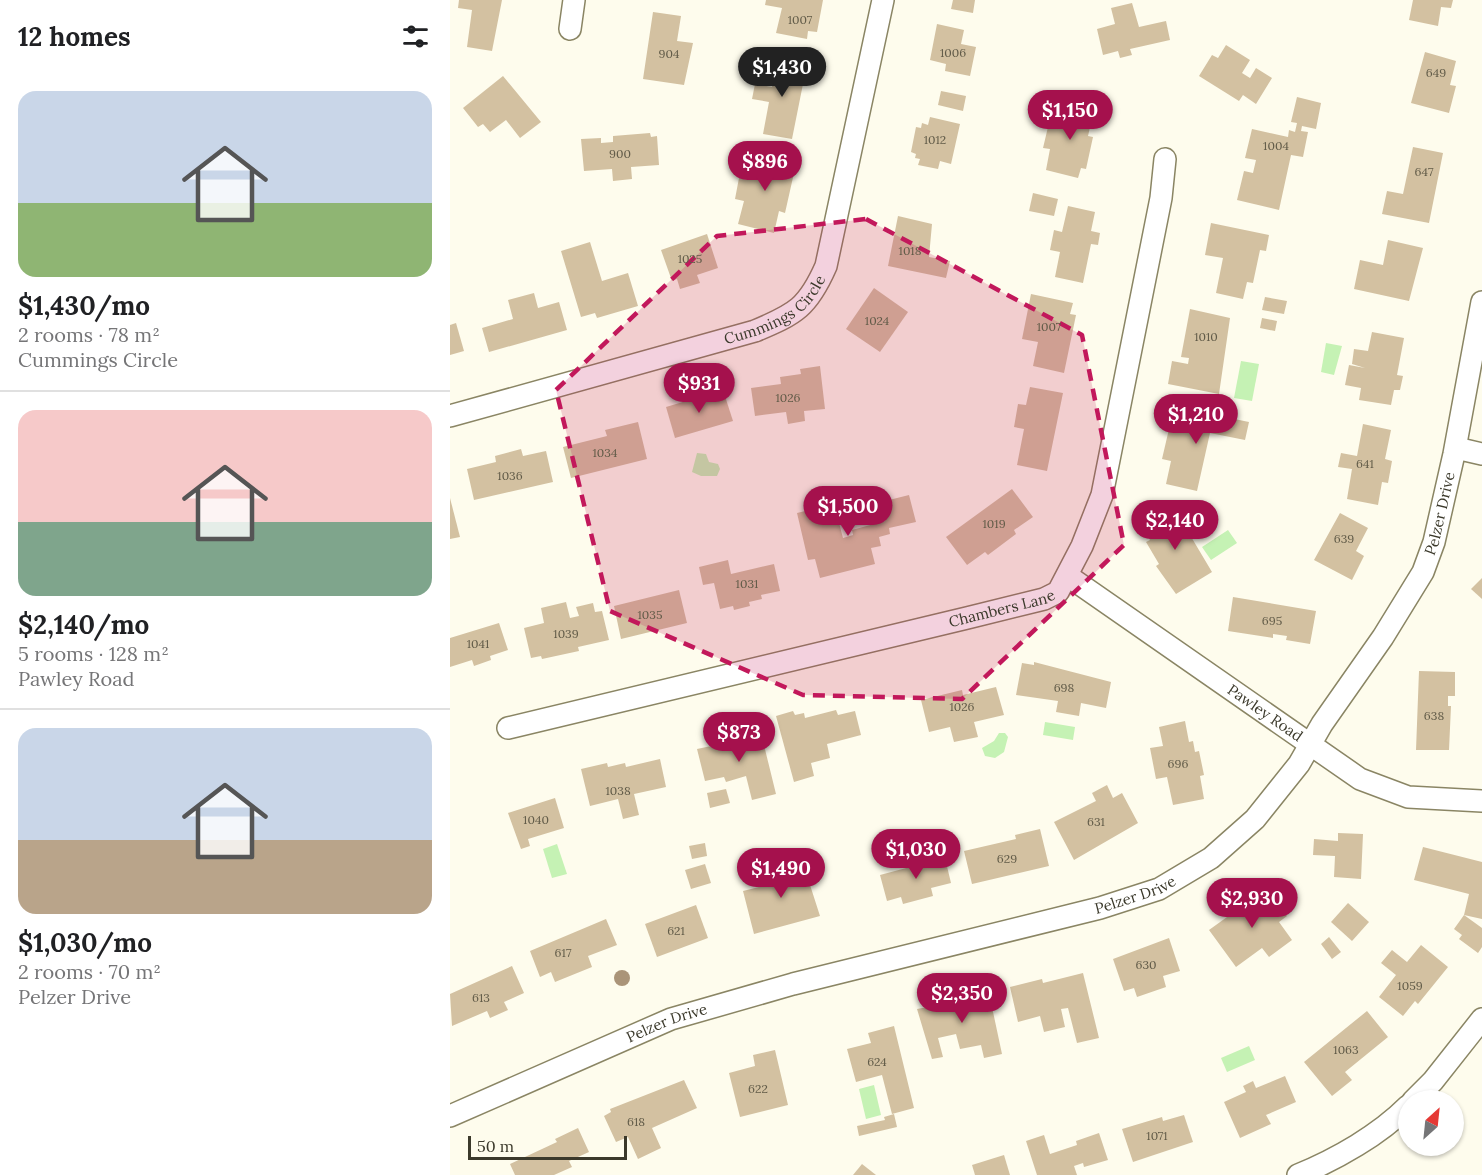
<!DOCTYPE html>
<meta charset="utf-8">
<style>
:root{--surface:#fff;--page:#f2f2f2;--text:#202124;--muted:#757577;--line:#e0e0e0;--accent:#a5114d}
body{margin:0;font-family:Lora,serif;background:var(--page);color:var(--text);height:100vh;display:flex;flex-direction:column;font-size:22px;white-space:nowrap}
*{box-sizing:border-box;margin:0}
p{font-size:20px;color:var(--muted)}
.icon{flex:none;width:33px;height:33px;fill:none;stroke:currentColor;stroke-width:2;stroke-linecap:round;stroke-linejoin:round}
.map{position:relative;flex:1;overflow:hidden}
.sheet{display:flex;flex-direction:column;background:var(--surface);width:450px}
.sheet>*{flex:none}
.needle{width:39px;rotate:27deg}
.tools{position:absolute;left:948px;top:1090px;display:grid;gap:12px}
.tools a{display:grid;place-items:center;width:66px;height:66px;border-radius:50%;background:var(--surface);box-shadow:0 2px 4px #0004;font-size:30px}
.scale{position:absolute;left:18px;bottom:15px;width:159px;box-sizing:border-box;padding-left:6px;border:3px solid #3b392b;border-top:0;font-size:16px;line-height:21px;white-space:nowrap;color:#3b392b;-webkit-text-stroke:4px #fefced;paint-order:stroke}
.price{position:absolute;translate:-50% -51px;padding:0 14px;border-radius:21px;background:var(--accent);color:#fff;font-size:20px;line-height:39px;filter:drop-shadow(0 2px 3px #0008)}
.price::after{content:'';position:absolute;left:50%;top:36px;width:18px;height:14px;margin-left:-9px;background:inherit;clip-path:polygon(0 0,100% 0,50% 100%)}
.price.selected{background:#222;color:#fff}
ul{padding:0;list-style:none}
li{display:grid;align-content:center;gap:12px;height:318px;padding:0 18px}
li+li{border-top:2px solid var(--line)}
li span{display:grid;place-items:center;height:186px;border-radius:18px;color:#555}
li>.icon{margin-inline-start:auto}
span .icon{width:108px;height:108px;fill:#fffc;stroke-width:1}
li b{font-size:26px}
h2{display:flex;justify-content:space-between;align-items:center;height:72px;padding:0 18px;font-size:26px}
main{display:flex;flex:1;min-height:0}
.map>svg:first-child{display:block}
</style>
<main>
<section class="sheet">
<h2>12 homes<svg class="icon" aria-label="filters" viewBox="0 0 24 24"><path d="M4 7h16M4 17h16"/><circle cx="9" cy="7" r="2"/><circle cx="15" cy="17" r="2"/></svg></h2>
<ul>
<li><span style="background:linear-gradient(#c9d6e8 60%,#8fb573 0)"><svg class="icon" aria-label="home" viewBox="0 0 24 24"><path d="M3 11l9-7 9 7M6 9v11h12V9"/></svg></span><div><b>$1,430/mo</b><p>2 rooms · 78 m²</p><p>Cummings Circle</p></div></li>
<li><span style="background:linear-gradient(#f6c9c9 60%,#7fa58c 0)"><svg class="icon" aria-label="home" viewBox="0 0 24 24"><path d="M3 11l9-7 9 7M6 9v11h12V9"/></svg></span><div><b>$2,140/mo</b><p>5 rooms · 128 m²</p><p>Pawley Road</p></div></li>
<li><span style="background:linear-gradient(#c9d6e8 60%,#b9a48a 0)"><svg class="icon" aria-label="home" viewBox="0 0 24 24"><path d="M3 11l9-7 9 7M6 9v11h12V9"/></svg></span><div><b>$1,030/mo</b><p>2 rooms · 70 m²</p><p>Pelzer Drive</p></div></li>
</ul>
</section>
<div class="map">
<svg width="1032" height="1175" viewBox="0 0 1032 1175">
<rect width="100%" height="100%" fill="#fefced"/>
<g fill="#c5f2b4">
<path d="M876 343 892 346 884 375 871 372Z"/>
<path d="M791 361 809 364 802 401 784 398Z"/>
<path d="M247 453 256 454 259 462 268 464 270 469 267 476H251L242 472Z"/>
<path d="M778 530 787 543 761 560 752 547Z"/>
<path d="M595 722 625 727 623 740 593 735Z"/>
<path d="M549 733H555L558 737 554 752 545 758 535 756 532 748 544 741Z"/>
<path d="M107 844 117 874 102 878 93 849Z"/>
<path d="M799 1046 805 1060 777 1072 771 1058Z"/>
<path d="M424 1085 431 1115 416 1119 409 1089Z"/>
</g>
<g fill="#d3c1a1">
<path d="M9 0H52L42 51 17 47 22 10 8 8Z"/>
<path d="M316 0H373L367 32 358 31 357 39 326 33 332 8 315 5Z"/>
<path d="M503 0H525L523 13 501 9Z"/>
<path d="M963 0H1003L1001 8 991 7 988 26 959 20Z"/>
<path d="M682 3 689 27 716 21 720 40 680 49 682 55 670 58 668 51 653 55 647 29 665 24 661 8Z"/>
<path d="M203 12 231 16 227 41 243 43 234 85 193 79Z"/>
<path d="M487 24 514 30 511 44 526 47 520 76 495 71 496 64 480 60Z"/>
<path d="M776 45 800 60 792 73 800 78 806 68 822 78 806 104 793 95 789 101 749 76 762 55 768 58Z"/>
<path d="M975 52 1006 61 1000 85 1006 86 999 113 961 103Z"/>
<path d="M327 58 357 64 342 139 313 134 319 102 302 99 305 84 322 87Z"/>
<path d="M53 76 91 122 70 138 56 120 40 132 33 124 28 127 13 108Z"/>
<path d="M491 91 516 96 513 111 488 105Z"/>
<path d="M847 97 871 103 866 129 852 126 851 131 858 132 853 157 841 155 829 210 787 200 794 171 803 173 806 160 795 158 802 129 838 137 839 130 845 132 847 123 841 122Z"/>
<path d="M613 103 644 110 638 136 643 137 636 169 631 168 628 178 596 170 600 149 593 148 598 127 607 129Z"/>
<path d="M480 117 510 124 501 164 490 161 488 169 468 165 470 159 465 158 466 154 461 152 466 127 471 128 472 123 478 125Z"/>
<path d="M200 133 201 137 207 136 209 165 181 167 182 179 163 181 162 169 134 171 131 139 151 138V143L163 142V136Z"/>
<path d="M963 147 993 153 979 223 932 214 937 191 953 194Z"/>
<path d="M303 154 346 164 335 213 329 211 324 233 288 224 294 201 285 199 289 178 297 180Z"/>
<path d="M583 193 608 199 604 216 579 211Z"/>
<path d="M618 206 645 212 641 231 650 233 648 245 641 244 633 283 605 277 610 252 600 250 604 230 612 232Z"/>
<path d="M448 216 482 224 479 257 500 261 496 278 438 266Z"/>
<path d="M761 223 819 235 816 251 810 250 803 283 797 282 793 299 766 293 773 258 755 255Z"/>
<path d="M257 234 268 268 247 275 250 283 230 289 227 279 222 281 211 250Z"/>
<path d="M938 240 973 248 959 301 904 289 910 260 933 265Z"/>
<path d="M140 242 152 281 178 273 188 306 147 318 145 313 131 317 111 251Z"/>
<path d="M424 288 458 312 430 352 396 329Z"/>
<path d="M84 293 88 308 109 302 117 330 39 352 32 328 63 319 58 300Z"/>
<path d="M581 294 623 303 620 314 626 315 614 373 583 366 588 342 572 339Z"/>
<path d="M815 297 837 301 834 314 812 310Z"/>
<path d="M740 309 780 318 769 394 718 384 722 361 738 364 739 358 731 357Z"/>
<path d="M812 318 827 321 825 331 810 328Z"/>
<path d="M6 323 14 351 0 355V325Z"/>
<path d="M922 332 954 338 947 375 953 376 950 390H944L941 405 909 400 911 388 895 385 899 365 915 368 902 364 904 349 918 351Z"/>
<path d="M370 366 375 409 354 411 355 421 338 424 336 412 305 416 301 388 331 384 330 377 351 374 350 369Z"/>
<path d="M580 387 613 393 597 471 567 465 574 429 564 427 568 404 576 405Z"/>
<path d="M273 390 283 421 225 438 216 407Z"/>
<path d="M731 408 799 422 795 440 760 433 747 491 716 484 721 461 712 459 719 429 726 430Z"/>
<path d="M188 422 197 459 121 478 113 447 157 436 155 430Z"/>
<path d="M913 424 941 430 935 459 942 461 938 483 932 482 928 505 897 499 902 469 888 467 891 453 907 456Z"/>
<path d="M71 449 73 456 96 451 103 482 24 500 17 469 46 462 45 456Z"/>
<path d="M562 489 583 517 564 530 566 534 538 555 535 552 517 565 496 537Z"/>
<path d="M459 495 466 522 439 528 440 534 429 537 431 546 421 548 425 564 370 578 365 559 358 560 347 513 384 504 393 538 403 535 402 530 435 521 431 502Z"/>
<path d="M0 498 10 537 0 539Z"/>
<path d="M712 507 724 528 736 521 743 533 740 535 762 572 726 594 706 566 709 564 696 542 700 540 689 521Z"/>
<path d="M890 513 918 528 906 551 914 556 902 580 864 560Z"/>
<path d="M278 560 281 574 324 564 330 591 311 595 312 599 299 602 300 606 284 610 283 606 270 609 264 583 253 585 249 567Z"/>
<path d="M1032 578V599L1021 589Z"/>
<path d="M229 590 237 623 171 639 164 606Z"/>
<path d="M783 597 866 611 860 644 836 640 837 636 823 634V638L778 631Z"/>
<path d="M116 602 120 618 129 616 126 607 143 603 145 612 152 611 159 640 128 647 129 651 92 659 91 656 81 658 74 628 94 623 91 608Z"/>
<path d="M49 623 58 650 40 656 41 660 24 666 22 660 0 667V638Z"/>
<path d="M584 662 661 682 656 708 631 703 629 716 606 712 608 701 566 695 572 663 584 665Z"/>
<path d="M969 671 1005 672V696H998V706H1001L999 750H966Z"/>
<path d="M546 687 554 715 524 722 528 737 504 742 500 727 479 732 471 700 512 690 513 695Z"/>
<path d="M386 710 388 715 405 711 411 735 377 744 380 758 361 763 364 776 344 782 326 716 343 711 345 715 354 713 355 718Z"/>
<path d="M735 721 739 742 743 741 745 752 749 751 754 775 750 776 754 799 723 805 717 777 706 779 700 748 713 746 709 727Z"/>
<path d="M297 733 298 737 311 733 326 794 302 800 296 776 276 782 274 777 255 781 247 749 266 745 265 741Z"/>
<path d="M210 759 216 787 184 794 189 815 173 819 168 799 140 806 131 769 157 763 158 767 175 763 176 767Z"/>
<path d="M657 785 663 798 672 793 688 823 624 860 604 822 646 801 642 793Z"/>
<path d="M276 789 280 803 260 808 257 793Z"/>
<path d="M105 798 114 828 78 839 80 846 71 849 58 813Z"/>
<path d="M590 829 599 866 522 884 514 851 566 839 565 835Z"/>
<path d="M888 833 913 834 911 879 884 877 885 856 863 855 864 839 888 841Z"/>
<path d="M255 843 257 856 242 859 239 846Z"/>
<path d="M973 847 1032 862V919L1014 915 1019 894 964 880Z"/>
<path d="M469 853 472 863 495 858 501 883 481 888 483 896 453 904 451 897 437 901 430 875 460 867 457 855Z"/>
<path d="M352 860 370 916 304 934 293 891 313 886 310 874Z"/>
<path d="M255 864 261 883 241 889 235 870Z"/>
<path d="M816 889 837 916 829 922 842 940 819 957 812 948 786 967 759 930Z"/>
<path d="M898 903 919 922 902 941 881 922Z"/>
<path d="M246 905 258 938 207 957 195 924Z"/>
<path d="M1014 915 1032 928V947L1028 953 1009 939 1012 935 1004 929Z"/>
<path d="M156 919 167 945 138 956 142 967 105 982 101 972 90 977 80 951Z"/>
<path d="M879 937 891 952 882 959 871 944Z"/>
<path d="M719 938 730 971 713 976 716 987 687 997 684 988 674 991 663 959Z"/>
<path d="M971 945 998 967 968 1004 965 1001 953 1016 929 997 946 975 931 963 942 950 957 962Z"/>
<path d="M62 966 74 993 54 1002 58 1010 40 1018 37 1011 2 1026 0 994Z"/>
<path d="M633 973 649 1038 627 1043 618 1008 611 1009 615 1027 594 1032 590 1016 568 1022 560 987 592 979 593 983Z"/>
<path d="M524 992 525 996 539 993 552 1054 534 1058 531 1045 510 1049 506 1034 488 1038 493 1057 482 1059 467 1009 498 1003 497 998Z"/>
<path d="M917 1011 938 1037 895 1072 902 1080 882 1096 854 1062Z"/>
<path d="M444 1026 464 1108 442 1114 432 1075 406 1082 397 1049 421 1043 418 1033Z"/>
<path d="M325 1050 338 1105 290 1117 279 1073 305 1066 303 1055Z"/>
<path d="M835 1076 846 1102 816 1115 821 1124 790 1138 774 1102 796 1092 793 1086 803 1081 806 1088Z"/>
<path d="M234 1080 247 1108 202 1128 211 1148 188 1159 178 1137 166 1142 154 1116 161 1112 160 1109Z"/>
<path d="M444 1114 447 1127 409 1136 407 1126 435 1120 434 1117Z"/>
<path d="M734 1115 743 1142 683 1162 672 1129 712 1117 713 1121Z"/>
<path d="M128 1128 139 1152 119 1161 122 1167 104 1175H65L60 1164 107 1142 105 1139Z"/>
<path d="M649 1133 658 1160 634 1167 633 1163 624 1166 627 1175H587L576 1141 594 1135 600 1154 627 1145 626 1141Z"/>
<path d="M554 1155 560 1175H525L522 1165Z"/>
<path d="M412 1164 426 1175H403Z"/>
</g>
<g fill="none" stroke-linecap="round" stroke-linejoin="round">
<g stroke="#8a8564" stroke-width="24">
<g id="minor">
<path d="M120 29 124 0"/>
<path id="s1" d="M0 416 305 331C346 314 358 307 376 266L433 0"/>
<path d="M1006 448 1032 454"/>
<path id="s2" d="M618 576 910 779 958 797 1032 801"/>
<path id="s3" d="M58 728 517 618 594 599 608 592 632 546 652 495 711 198 715 159"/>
<path d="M963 1101 983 1081 1032 1019"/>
<path id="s4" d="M0 1116 221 1019 343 984 650 908 709 889 761 858 805 819 849 764 872 724 933 637 973 572 984 542 1004 454 1032 302"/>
<path d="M848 1175C887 1159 929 1135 958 1106"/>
</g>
</g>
<use href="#minor" stroke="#fff" stroke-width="21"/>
</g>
<circle fill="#aa9478" cx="172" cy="978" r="8"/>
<path fill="#c2185b" fill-opacity="0.2" stroke="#c2185b" stroke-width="4.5" stroke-dasharray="12 8" stroke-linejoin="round" d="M416 219 632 335 674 545 512 699 353 695 160 611 106 390 267 236Z"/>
<g text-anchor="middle" stroke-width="4.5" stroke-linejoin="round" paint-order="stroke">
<g font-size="12" fill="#615b48">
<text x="350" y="24">1007</text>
<text x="503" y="57">1006</text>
<text x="219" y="58">904</text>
<text x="986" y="77">649</text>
<text x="485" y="144">1012</text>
<text x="826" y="150">1004</text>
<text x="170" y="158">900</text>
<text x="974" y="176">647</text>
<text x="460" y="255">1018</text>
<text x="240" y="263">1025</text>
<text x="427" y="325">1024</text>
<text x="599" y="331">1007</text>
<text x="756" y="341">1010</text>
<text x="338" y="402">1026</text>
<text x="155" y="457">1034</text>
<text x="915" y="468">641</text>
<text x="60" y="480">1036</text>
<text x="544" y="528">1019</text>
<text x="894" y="543">639</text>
<text x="297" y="588">1031</text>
<text x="200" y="619">1035</text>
<text x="822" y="625">695</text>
<text x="116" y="638">1039</text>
<text x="28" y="648">1041</text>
<text x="614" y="692">698</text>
<text x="512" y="711">1026</text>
<text x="984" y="720">638</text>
<text x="728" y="768">696</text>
<text x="168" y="795">1038</text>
<text x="86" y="824">1040</text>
<text x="646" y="826">631</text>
<text x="557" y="863">629</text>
<text x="226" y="935">621</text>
<text x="113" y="957">617</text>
<text x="696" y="969">630</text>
<text x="960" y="990">1059</text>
<text x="31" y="1002">613</text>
<text x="896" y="1054">1063</text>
<text x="427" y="1066">624</text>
<text x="308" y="1093">622</text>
<text x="186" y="1126">618</text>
<text x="707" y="1140">1071</text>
</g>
<g font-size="15" fill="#3b392b" stroke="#fefced">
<text dy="5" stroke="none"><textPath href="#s1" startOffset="345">Cummings Circle</textPath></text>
<text dy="5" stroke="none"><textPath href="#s4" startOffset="1226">Pelzer Drive</textPath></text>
<text dy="5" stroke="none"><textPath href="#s3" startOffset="508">Chambers Lane</textPath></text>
<text dy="5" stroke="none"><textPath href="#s2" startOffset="240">Pawley Road</textPath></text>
<text dy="5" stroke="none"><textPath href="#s4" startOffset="722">Pelzer Drive</textPath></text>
<text dy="5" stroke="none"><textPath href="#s4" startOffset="236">Pelzer Drive</textPath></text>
</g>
</g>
</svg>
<div class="tools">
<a><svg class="needle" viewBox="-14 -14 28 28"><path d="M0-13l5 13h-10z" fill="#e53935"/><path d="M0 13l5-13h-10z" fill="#757577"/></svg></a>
</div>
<div class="scale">50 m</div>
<b class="price selected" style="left:332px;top:98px">$1,430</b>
<b class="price" style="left:620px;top:141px">$1,150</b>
<b class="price" style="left:315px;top:192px">$896</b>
<b class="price" style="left:249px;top:414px">$931</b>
<b class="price" style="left:746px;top:445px">$1,210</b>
<b class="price" style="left:398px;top:537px">$1,500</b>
<b class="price" style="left:725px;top:551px">$2,140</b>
<b class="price" style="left:289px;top:763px">$873</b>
<b class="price" style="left:466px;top:880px">$1,030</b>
<b class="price" style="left:331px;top:899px">$1,490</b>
<b class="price" style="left:802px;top:929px">$2,930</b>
<b class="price" style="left:512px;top:1024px">$2,350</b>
</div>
</main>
